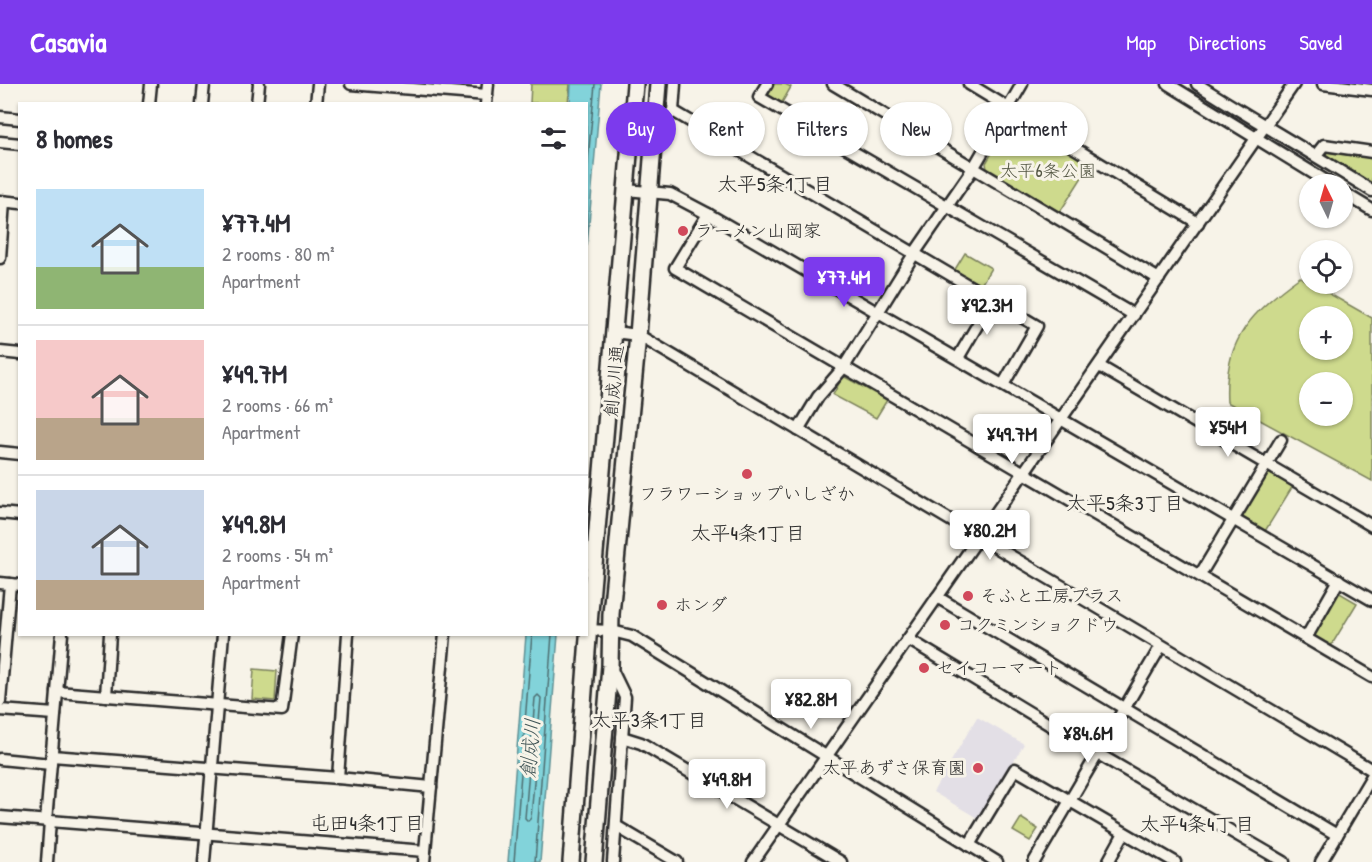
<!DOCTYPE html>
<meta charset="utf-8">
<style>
:root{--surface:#fff;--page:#f2f2f3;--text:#2b2b33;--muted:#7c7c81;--line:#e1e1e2;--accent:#7c3aed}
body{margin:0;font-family:"Patrick Hand","Klee One",sans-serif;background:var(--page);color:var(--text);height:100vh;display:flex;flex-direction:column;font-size:22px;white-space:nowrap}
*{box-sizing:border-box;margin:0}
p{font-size:20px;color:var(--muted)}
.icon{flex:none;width:33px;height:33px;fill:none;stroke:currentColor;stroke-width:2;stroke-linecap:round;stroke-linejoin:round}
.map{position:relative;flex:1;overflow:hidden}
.drawer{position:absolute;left:18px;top:18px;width:570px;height:534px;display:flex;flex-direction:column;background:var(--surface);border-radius:0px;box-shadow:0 2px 4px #0004}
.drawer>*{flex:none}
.hud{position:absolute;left:606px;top:18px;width:570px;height:54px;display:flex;gap:12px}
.needle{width:39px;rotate:355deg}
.buttons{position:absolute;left:1299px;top:90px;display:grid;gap:12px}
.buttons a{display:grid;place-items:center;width:54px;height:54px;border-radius:50%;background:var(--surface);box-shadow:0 2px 4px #0004;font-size:30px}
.price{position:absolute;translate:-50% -51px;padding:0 14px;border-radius:6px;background:#fff;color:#222;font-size:20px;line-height:39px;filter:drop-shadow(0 2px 3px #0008)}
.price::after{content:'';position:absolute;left:50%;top:36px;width:18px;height:14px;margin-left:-9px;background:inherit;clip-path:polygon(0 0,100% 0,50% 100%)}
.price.current{background:var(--accent);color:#fff}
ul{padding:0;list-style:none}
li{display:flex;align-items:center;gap:18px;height:150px;padding:0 18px}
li+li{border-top:2px solid var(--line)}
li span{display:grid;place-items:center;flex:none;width:168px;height:120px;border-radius:0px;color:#555}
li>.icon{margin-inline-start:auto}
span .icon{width:72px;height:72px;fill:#fffc;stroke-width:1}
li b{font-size:26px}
h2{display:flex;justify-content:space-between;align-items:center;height:72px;padding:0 18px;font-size:26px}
.tag{padding:0 21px;border-radius:27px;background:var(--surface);box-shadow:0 2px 4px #0004;font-size:21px;line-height:54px}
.tag.current{background:var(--accent);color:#fff}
header{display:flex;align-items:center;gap:36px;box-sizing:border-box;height:84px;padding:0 30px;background:var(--accent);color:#fff}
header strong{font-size:28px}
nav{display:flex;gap:33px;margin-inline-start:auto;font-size:21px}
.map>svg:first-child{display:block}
</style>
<header>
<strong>Casavia</strong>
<nav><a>Map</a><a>Directions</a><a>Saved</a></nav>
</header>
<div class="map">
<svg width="1372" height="778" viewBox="0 0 1372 778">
<rect width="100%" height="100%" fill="#f7f3e8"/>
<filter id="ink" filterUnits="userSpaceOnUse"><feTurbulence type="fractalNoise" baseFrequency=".0167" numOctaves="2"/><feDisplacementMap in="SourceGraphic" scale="12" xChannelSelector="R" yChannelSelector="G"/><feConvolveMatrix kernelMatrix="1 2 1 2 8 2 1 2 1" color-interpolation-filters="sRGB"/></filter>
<g filter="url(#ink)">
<path fill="#e3dfe6" d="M977 633 1024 660 979 735 933 708Z"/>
<g fill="#ceda8d" stroke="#7c825c" stroke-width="1.5" fill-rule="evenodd">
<path d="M531 0H570L568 19H530Z"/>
<path d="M769 0H785L791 3 780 22 762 12Z"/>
<path d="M1012 35H1016L1091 79 1060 128 987 85 986 79Z"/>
<path d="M1327 68 1372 74V100L1325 72Z"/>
<path d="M965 169 991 184 981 201 954 187Z"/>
<path d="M1300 193 1372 234V397L1227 318C1223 255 1253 227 1300 193ZM1310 232H1342V266H1310ZM1310 298H1342V332H1310Z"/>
<path d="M843 292 887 316 876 334 833 311Z"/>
<path d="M1267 380 1296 397 1262 452 1233 435Z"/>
<path d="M1338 508 1357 519 1331 562 1312 551Z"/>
<path d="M254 585 277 587 275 617 252 615Z"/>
<path d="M1021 734 1038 745 1030 757 1013 747Z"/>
</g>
<g fill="#82d3da" stroke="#5f9094" stroke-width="1.5">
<path d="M571 0H601L587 162 586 20 570 19Z"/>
<path d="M526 551H558L540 778H508Z"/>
</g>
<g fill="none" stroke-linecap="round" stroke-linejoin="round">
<g stroke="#4e6e71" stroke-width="1.5">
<path d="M586 97 595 0"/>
<path d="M538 611 541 614 531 734 528 737 525 734 535 614Z"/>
<path d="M514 778 532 550"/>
<path d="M535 778 552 550"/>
</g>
<g stroke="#2b2b2b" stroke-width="15">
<g id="minor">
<path d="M351 0 487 11"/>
<path d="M767 0 759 13 1134 231"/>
<path d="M833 0 1159 195"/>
<path d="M969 0 1198 139"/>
<path d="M1168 0 1331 100"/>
<path d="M1197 0C1255 37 1314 70 1372 107"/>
<path d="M1323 0 1372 6"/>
<path d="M149 20 151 0"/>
<path d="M202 20 204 0"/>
<path d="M257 20 259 0"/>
<path d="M316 20 318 0"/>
<path d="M486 20 488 0"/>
<path d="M673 27 1037 242 1003 301"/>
<path d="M0 33 20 35"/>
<path d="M655 46 673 27 675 0"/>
<path d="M0 58 20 60"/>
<path d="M1316 71 1324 61 1372 68"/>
<path d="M626 106 670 110 708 130 1372 516"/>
<path d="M1342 108 1372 126"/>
<path d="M0 117 20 119"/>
<path d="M708 130 675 184 1372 593"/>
<path d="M0 174 4 118"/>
<path d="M614 248 638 251 1372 686"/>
<path d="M0 268 20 270"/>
<path d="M958 274 992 216"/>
<path d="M1099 282 1372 442"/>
<path d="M798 346 818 313 844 283 914 170 974 83 1022 0"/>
<path d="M0 368 20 370"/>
<path d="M0 429 20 431"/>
<path d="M1200 491 1281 356"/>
<path d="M0 499 20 501"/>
<path d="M937 513 1337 751"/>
<path d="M586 546 612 547 632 552 997 778"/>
<path d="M1306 554 1339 496"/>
<path d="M908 555 1093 667 1284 778"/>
<path d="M610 582 625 613 613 778"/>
<path d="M57 608 282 626 292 550"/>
<path d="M106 612 110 550"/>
<path d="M0 617 10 500"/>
<path d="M0 626 55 630"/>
<path d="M622 653 641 659 841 778"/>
<path d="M52 672 338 694 431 703"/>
<path d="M0 675 51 680"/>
<path d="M338 694 348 550"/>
<path d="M0 733 425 767"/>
<path d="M46 737 62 550"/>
<path d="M616 742 677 778"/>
<path d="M969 761 1015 685 1175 778"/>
<path d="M47 778 50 737"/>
<path d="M204 778 223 550"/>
<path d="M424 778 445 550"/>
<path d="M753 778 1294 0"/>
<path d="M1034 778 1161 562"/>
<path d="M1108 778 1124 749"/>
<path d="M1321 778 1372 692"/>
</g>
</g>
<g stroke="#2b2b2b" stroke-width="20">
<g id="highway">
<path d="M571 778 590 528 635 0"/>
<path d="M594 778 610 582 611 530 638 251 658 0"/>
</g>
</g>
<use href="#minor" stroke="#f7f3e8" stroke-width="10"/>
<use href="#highway" stroke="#f7f3e8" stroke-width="15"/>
</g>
</g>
<g fill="#d1495b" stroke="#f7f3e8" stroke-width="2">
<circle cx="683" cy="147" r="6"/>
<circle cx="747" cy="390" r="6"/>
<circle cx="968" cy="512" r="6"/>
<circle cx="662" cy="521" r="6"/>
<circle cx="945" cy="541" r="6"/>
<circle cx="924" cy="584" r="6"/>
<circle cx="978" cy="684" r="6"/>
</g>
<g text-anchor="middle" stroke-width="6" stroke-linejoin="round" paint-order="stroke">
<g font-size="18" fill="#545744" stroke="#f7f3e8">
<text x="1048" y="93">太平6条公園</text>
</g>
<g font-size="18" fill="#2b2b2b" stroke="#f7f3e8" text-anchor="start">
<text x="695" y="153">ラーメン山岡家</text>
<text x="747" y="416" text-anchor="middle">フラワーショップいしざか</text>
<text x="980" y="518">そふと工房プラス</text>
<text x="674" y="527">ホンダ</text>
<text x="957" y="547">コクミンショクドウ</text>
<text x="936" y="590">セイコーマート</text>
<text x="966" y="690" text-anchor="end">太平あずさ保育園</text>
</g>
<g font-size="18" fill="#2b2b2b" stroke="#f7f3e8">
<text transform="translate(614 297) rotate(-85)" y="6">創成川通</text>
</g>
<g font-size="20" fill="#2b2b2b" stroke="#f7f3e8">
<text x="775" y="107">太平5条1丁目</text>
<text x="1125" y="426">太平5条3丁目</text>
<text x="748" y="456">太平4条1丁目</text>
<text x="649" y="643">太平3条1丁目</text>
<text x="367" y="746">屯田4条1丁目</text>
<text x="1197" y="747">太平4条4丁目</text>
</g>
<g font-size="20" font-style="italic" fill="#415557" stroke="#f7f3e8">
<text transform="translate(530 664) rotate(-85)" y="7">創成川</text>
</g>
</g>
</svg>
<div class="buttons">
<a><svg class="needle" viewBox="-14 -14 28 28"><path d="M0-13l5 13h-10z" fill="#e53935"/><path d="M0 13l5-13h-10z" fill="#7c7c81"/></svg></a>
<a><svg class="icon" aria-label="locate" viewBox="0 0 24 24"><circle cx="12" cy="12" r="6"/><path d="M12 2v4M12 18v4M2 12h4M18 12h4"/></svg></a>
<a>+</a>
<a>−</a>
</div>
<b class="price current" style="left:844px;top:224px">¥77.4M</b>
<b class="price" style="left:987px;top:252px">¥92.3M</b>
<b class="price" style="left:1228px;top:374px">¥54M</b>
<b class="price" style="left:1012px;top:381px">¥49.7M</b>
<b class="price" style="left:990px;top:477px">¥80.2M</b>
<b class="price" style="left:811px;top:646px">¥82.8M</b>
<b class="price" style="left:1088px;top:680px">¥84.6M</b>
<b class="price" style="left:727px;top:726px">¥49.8M</b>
<div class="hud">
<a class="tag current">Buy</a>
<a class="tag">Rent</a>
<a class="tag">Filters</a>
<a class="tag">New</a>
<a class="tag">Apartment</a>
</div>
<section class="drawer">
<h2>8 homes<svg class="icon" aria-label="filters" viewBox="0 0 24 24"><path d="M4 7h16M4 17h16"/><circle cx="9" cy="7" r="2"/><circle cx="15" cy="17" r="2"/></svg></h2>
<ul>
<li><span style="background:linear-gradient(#bfe0f5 65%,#8fb573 0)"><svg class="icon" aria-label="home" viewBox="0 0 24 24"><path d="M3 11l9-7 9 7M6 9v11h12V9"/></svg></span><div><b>¥77.4M</b><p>2 rooms · 80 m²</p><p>Apartment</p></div></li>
<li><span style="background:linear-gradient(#f6c9c9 65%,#b9a48a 0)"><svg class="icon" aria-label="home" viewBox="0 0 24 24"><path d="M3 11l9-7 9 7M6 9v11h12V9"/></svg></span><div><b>¥49.7M</b><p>2 rooms · 66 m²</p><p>Apartment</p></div></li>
<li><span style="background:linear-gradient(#c9d6e8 75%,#b9a48a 0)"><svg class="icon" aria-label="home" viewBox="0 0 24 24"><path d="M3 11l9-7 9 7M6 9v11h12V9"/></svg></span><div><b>¥49.8M</b><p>2 rooms · 54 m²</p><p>Apartment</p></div></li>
</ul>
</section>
</div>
